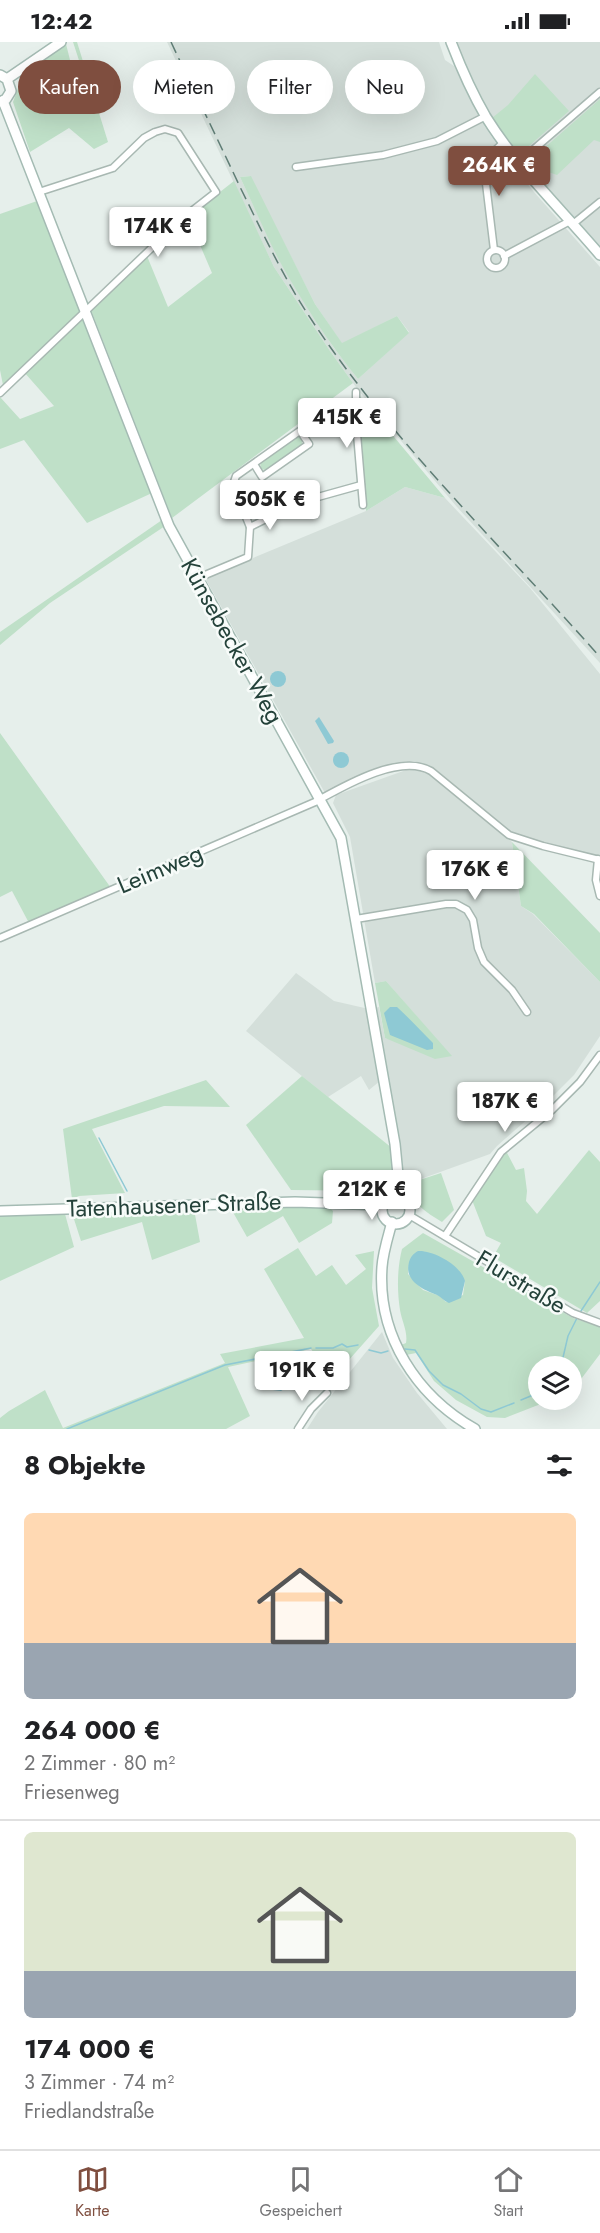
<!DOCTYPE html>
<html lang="de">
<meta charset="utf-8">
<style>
:root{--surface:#fff;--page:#f6f6f6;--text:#202124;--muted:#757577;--line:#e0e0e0;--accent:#7f4e3f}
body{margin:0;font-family:Jost,sans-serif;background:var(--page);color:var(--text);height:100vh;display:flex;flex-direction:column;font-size:22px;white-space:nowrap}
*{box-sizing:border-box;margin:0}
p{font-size:20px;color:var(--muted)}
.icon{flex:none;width:33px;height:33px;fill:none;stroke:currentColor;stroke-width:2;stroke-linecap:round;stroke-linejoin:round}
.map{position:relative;height:1387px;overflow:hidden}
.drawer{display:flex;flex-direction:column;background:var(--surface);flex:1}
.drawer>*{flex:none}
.guide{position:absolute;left:18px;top:18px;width:564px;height:54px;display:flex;gap:12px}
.buttons{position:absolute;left:528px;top:1314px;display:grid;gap:12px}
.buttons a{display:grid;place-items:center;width:54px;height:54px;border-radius:50%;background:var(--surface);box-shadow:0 6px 24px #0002;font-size:30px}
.price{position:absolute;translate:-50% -51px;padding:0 14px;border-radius:6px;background:#fff;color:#222;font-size:20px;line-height:39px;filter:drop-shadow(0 2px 3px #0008)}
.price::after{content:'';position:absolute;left:50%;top:36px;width:18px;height:14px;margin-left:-9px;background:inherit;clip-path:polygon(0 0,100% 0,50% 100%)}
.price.selected{background:var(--accent);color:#fff}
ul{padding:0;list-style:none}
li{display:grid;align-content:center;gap:12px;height:318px;padding:0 24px}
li+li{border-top:2px solid var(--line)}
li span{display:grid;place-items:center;height:186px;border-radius:9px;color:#555}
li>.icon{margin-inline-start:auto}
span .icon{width:108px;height:108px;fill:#fffc;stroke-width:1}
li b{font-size:26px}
h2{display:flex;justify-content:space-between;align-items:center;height:72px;padding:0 24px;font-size:26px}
.chip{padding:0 21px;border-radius:27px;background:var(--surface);box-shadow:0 6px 24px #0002;font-size:21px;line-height:54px}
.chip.selected{background:var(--accent);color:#fff}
.status{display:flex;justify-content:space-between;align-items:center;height:42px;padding:0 30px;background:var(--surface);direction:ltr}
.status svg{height:16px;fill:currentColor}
.tabs{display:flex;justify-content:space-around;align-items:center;height:84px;border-top:2px solid var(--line);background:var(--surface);font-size:16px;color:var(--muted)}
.tabs a{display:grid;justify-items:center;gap:3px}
.tabs .selected{color:var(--accent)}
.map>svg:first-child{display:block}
</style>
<div class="status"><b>12:42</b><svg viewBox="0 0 49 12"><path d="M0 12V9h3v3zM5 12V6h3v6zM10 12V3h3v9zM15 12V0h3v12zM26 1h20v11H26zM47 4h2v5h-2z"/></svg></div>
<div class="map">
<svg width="600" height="1387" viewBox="0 0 600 1387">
<rect width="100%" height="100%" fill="#e6efeb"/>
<g fill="#d4dfda" fill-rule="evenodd">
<path d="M167 0H439L445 18 454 24 485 85 505 114 534 150 600 225V621L457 465 358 348 330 309 274 225ZM250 134 315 262 342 302 397 274 409 290 358 337 334 306 310 270 279 217 240 135Z"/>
<path d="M455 0H600V208L528 125 492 77 470 37Z"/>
<path d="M405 445 445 456 530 546 600 632V814L511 792 431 725 414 719 390 724 325 751 205 536 366 469Z"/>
<path d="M409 727 425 729 512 800 521 864 533 872 600 940V994L574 1033 546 1061 497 1104 490 1112 407 1142 391 1140 392 1106 380 1039 369 1048 361 1034 328 1055 246 989 296 931 334 959 369 967 379 965 385 996 451 1014 386 939 375 941 350 795 333 761 336 753Z"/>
<path d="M382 1290 393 1316 417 1351 447 1387H307L318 1370Z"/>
</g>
<g fill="#bfe0c8" fill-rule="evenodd">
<path d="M73 0H77L108 100 94 107 69 86 30 110 13 60 22 35 66 2 71 22 46 30 61 61 89 49Z"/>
<path d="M535 32 569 69 521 111 517 110 492 76 508 63Z"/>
<path d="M600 57V100L594 98 557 133 531 124 534 115Z"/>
<path d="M251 134 315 262 342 301 397 274 409 291 358 337C328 300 302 260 279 218 265 191 253 162 240 135Z"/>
<path d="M234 139 274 225 330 309 353 341 172 476 91 268 147 214 168 265 212 231 188 175Z"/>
<path d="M37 159 81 271 3 343 0 328V172Z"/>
<path d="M83 275 152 451 87 481 24 398 0 407V355L20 377 54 364 24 330Z"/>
<path d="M359 353 445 456 405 445 366 469Z"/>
<path d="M296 394 302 396V404L265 428 261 427 260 420Z"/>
<path d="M162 478 165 484 50 561 0 603V590Z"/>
<path d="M0 691 111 846 29 881 12 849 0 855Z"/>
<path d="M512 800 600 891V940L534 872 521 864Z"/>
<path d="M386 939 452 1014 435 1017 385 996 375 941Z"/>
<path d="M302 1034 392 1106 391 1140 376 1149 291 1148 246 1083Z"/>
<path d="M206 1038 230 1065 164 1064 92 1087 125 1151 79 1154 72 1157 63 1087Z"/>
<path d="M589 1108 600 1120V1259L587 1271 493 1215 501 1201 486 1194 472 1158 506 1109 516 1128 524 1126 527 1149 526 1159 537 1172Z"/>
<path d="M441 1131 454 1168 442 1180C427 1171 411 1161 407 1142Z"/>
<path d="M230 1165 330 1166 333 1169 332 1181 299 1201 283 1174 247 1195Z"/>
<path d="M194 1167 200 1200 152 1218 142 1180 81 1199 72 1171Z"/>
<path d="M65 1172 74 1205 0 1239V1173Z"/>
<path d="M423 1191 573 1276 600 1285V1312L572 1349V1324H538V1358H551L505 1376 487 1375 456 1358 434 1339 416 1311 406 1313 401 1303 406 1301C408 1290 402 1280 400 1268 397 1248 397 1227 402 1207ZM409 1221 465 1239 463 1253 446 1260 440 1254 423 1248 408 1232Z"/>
<path d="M298 1206 316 1234 332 1223 346 1243 366 1227 355 1213 374 1209 372 1246 379 1284 332 1337 311 1307 228 1325 250 1374 226 1387H0V1376L9 1369 45 1348 63 1386 225 1321 220 1312 304 1296 264 1227Z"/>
</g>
<g fill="#8ec9d4">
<circle cx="278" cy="637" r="8"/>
<path d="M319 675 334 699 333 701 328 702 315 679Z"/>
<circle cx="341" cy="718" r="8"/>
<path d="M390 965H397C410 977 421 989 433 1001V1007L427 1008 390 993 384 971Z"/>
<path d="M418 1209C433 1208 461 1223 465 1239L461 1256 449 1261C444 1259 441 1255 437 1253 422 1247 404 1239 409 1220 411 1214 413 1212 418 1209Z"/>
<path d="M306 1315 315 1327V1338L302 1336 301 1333 308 1327 306 1324 299 1329 280 1334 297 1337 296 1343H289L281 1349 273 1348 269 1341 271 1338 276 1336 268 1327 269 1324C276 1318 293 1316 299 1319Z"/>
</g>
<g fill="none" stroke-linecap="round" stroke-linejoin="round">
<g stroke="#8ec9d4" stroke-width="1.5">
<path d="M99 1096 127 1149"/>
<path d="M579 1272 600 1240"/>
<path d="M316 1306H333L342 1302 347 1305 358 1303"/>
<path d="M405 1307 415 1308 429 1329 443 1343 461 1352 481 1367 491 1370 514 1361"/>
<path d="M369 1308 381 1311 388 1309"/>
<path d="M561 1324 568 1294 577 1276"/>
<path d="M521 1358 538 1351"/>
<path d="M67 1387 225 1323 311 1306"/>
</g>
<g stroke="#a8b8b2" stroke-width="9">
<g id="street">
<path d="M519 120 600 50"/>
<path d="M296 125 383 113 437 99 486 74"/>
<path d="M573 182 600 160"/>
<path d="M494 208 484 125 489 114 504 100"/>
<circle cx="496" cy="217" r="9"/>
<path d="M504 214 570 179"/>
<path d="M356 350V380L363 463"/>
<path d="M0 351 184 175 216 150 178 91 165 87 155 90 144 96 113 126 39 150"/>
<path d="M254 422 262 435 309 402 300 389"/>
<path d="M250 485 233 443 236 434 311 381 356 380"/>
<path d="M198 536 248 515 250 485 300 460 361 443"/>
<path d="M598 817 596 838 600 854"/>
<path d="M356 877 446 862H456L467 868 473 878 478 906 484 920 512 948 527 970"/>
<path d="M0 896 315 760C344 744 400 711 431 729L509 793 543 804 600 818"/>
<path d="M409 1173 573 1271 600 1281"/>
<path d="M445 1194 501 1110 552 1068 580 1040 600 1013"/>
<path d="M298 1387 311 1367 327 1351"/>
</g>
</g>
<g stroke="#a4bbb3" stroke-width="12">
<g id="secondary">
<path d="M451 0C461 26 472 51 486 75 517 125 562 168 600 213"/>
<path d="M0 33 7 37 11 49 6 57 0 60"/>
<path d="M7 37 61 0"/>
<path d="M3 59 169 484 341 796 395 1102 398 1133 397 1154"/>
<circle cx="396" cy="1168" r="14"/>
<path d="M0 1169 295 1160 383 1163"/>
<path d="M392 1180C388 1195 383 1210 382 1225 377 1294 417 1354 475 1387"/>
</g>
</g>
<use href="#street" stroke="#fff" stroke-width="6"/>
<use href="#secondary" stroke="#fff" stroke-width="9"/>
<path stroke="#5f7d75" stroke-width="1.5" stroke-dasharray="12 6" stroke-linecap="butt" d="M171 0C194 49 218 98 241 147 262 189 281 231 307 271 390 398 500 502 600 615"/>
</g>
<g text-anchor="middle" stroke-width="5" stroke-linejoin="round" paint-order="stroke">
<g font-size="24" fill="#24423a" stroke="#f7fbf9">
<text transform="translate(232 599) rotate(61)" y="8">Künsebecker Weg</text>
<text transform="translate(160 827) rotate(-23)" y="8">Leimweg</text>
<text transform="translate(174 1163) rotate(-2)" y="8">Tatenhausener Straße</text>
<text transform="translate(521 1240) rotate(31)" y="8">Flurstraße</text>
</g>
</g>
</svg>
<div class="buttons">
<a><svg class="icon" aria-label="layers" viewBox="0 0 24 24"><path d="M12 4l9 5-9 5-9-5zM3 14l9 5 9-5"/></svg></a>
</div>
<b class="price selected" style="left:499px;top:155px">264K €</b>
<b class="price" style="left:158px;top:216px">174K €</b>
<b class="price" style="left:347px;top:407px">415K €</b>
<b class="price" style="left:270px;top:489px">505K €</b>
<b class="price" style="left:475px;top:859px">176K €</b>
<b class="price" style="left:505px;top:1091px">187K €</b>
<b class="price" style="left:372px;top:1179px">212K €</b>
<b class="price" style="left:302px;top:1360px">191K €</b>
<div class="guide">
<a class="chip selected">Kaufen</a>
<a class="chip">Mieten</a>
<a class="chip">Filter</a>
<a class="chip">Neu</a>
</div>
</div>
<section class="drawer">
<h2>8 Objekte<svg class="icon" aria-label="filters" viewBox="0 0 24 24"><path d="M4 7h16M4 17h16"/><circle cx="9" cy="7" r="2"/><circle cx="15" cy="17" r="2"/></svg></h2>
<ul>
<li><span style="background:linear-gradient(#ffd9b3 70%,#9aa5b1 0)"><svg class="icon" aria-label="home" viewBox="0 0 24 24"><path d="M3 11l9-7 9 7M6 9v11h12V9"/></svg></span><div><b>264 000 €</b><p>2 Zimmer · 80 m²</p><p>Friesenweg</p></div></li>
<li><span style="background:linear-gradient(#dfe7d0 75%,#9aa5b1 0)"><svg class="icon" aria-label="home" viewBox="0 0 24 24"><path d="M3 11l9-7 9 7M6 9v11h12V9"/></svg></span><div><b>174 000 €</b><p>3 Zimmer · 74 m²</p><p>Friedlandstraße</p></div></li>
</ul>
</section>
<nav class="tabs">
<a class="selected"><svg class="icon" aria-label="map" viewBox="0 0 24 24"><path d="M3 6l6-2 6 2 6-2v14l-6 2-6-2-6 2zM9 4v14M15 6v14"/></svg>Karte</a>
<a><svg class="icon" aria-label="saved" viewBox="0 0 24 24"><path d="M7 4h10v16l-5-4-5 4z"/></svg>Gespeichert</a>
<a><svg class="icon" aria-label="home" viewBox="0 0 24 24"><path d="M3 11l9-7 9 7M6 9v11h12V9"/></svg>Start</a>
</nav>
